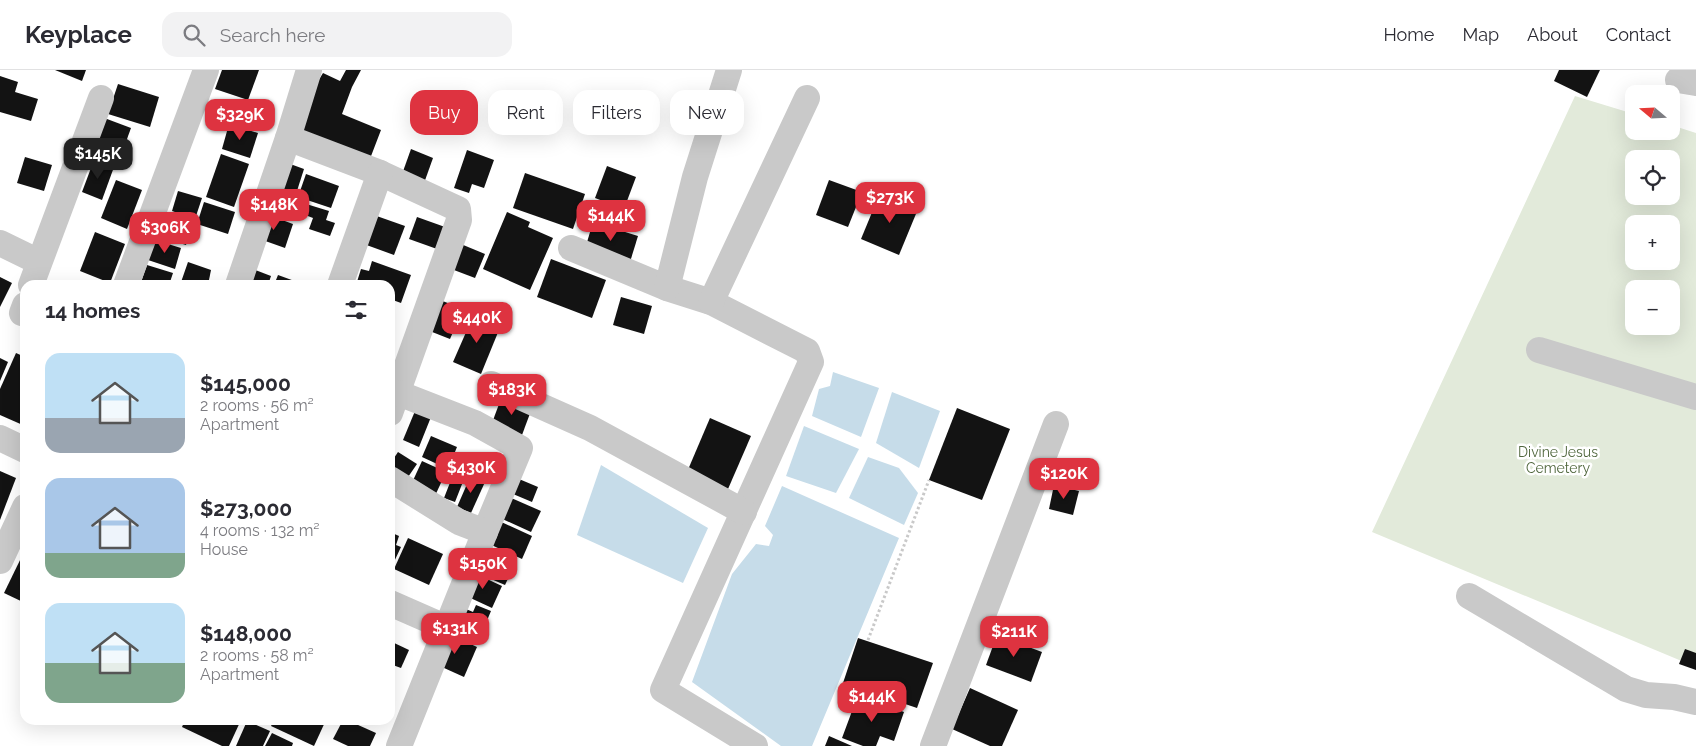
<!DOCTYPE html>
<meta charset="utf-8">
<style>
:root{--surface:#fff;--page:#f2f2f3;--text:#2b2b33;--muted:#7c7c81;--line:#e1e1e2;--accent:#de3340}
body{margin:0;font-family:Raleway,sans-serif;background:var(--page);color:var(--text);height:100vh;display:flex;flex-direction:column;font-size:19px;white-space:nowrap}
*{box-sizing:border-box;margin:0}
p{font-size:16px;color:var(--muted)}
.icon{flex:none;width:28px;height:28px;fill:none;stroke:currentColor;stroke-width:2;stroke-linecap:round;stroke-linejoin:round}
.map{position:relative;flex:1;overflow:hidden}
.details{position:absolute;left:20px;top:210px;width:375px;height:445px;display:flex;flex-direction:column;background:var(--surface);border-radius:15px;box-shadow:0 5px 20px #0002}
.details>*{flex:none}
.guide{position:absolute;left:410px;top:20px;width:475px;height:45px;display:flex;gap:10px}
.needle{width:32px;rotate:289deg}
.controls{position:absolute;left:1625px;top:15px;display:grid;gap:10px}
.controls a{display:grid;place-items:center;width:55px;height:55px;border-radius:10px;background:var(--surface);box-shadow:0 5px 20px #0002;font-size:25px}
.price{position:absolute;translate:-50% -42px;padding:0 11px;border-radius:10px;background:var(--accent);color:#fff;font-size:16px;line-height:32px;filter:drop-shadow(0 1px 2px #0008)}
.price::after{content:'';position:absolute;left:50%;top:30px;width:15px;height:11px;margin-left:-8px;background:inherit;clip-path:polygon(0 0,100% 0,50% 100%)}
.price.active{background:#222;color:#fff}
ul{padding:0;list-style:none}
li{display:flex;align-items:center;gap:15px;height:125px;padding:0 25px}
li span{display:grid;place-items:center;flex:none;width:140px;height:100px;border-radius:15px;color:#555}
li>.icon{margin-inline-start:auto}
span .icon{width:60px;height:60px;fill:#fffc;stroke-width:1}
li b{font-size:21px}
h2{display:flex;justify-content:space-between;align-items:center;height:60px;padding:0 25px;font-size:21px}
.tag{padding:0 18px;border-radius:15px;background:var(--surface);box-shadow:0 5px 20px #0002;font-size:18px;line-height:45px}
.tag.active{background:var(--accent);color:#fff}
header{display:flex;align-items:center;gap:30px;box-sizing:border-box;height:70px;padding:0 25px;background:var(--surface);border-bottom:1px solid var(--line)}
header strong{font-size:24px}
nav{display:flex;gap:28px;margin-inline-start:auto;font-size:18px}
.search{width:350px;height:45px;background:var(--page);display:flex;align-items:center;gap:12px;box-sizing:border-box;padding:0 18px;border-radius:15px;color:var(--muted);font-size:19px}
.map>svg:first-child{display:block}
</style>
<header>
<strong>Keyplace</strong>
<div class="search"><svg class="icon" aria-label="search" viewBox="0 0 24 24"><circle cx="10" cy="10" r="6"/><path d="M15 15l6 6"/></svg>Search here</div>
<nav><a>Home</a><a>Map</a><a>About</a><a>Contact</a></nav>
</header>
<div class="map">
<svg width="1696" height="676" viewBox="0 0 1696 676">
<rect width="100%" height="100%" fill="#fff"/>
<path fill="#e2eada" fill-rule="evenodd" d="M1575 26 1634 44V61H1671V55L1696 63V597L1372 462ZM1634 89H1671V126H1634ZM1634 154H1671V191H1634ZM1634 219H1671V256H1634Z"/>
<g fill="#c6dce9">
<path d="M833 302 879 318 861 367 812 346 819 319 830 316Z"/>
<path d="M892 322 940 341 919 398 876 373Z"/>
<path d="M804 356 859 379 836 423 786 406Z"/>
<path d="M868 387 899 398 918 423 904 455 849 428Z"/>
<path d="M601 395 708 458 683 513 577 465Z"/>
<path d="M782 416 899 468 812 676H781L692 612 732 504 756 474 769 476 773 465 765 456Z"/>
</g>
<g fill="#131313">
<path d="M55 0H86L82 11Z"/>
<path d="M222 0H259L248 30 215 19Z"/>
<path d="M346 0H361L352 17 342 44 381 60 368 94 293 64 306 31 323 3 340 11Z"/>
<path d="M1559 0H1600L1587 27 1554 11Z"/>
<path d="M0 6 18 12 15 22 38 29 31 51 0 42Z"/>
<path d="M118 14 159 27 150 57 108 44Z"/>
<path d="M99 46 131 58 123 80 91 69Z"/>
<path d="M229 54 258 63 250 88 222 79Z"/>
<path d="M411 79 433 88 423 116 401 107Z"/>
<path d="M467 80 494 90 484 118 472 114 469 123 454 118Z"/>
<path d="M221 84 249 94 234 137 206 127Z"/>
<path d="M25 87 52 95 44 121 17 113Z"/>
<path d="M94 90 114 97 102 130 82 122Z"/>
<path d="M282 91 304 99 296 124 273 115Z"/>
<path d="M607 96 636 107 624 139 595 128Z"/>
<path d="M525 103 585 124 573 159 513 138Z"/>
<path d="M306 104 339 116 331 138 298 127Z"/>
<path d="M116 110 142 120 127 159 101 148Z"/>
<path d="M829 110 862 122 848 157 816 145Z"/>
<path d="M178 121 202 128 195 149 172 141Z"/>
<path d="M880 123 918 139 899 185 861 169Z"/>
<path d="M204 132 235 142 228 164 197 154Z"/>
<path d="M303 133 329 141 326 150 335 153 330 166 309 159 313 148 300 143Z"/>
<path d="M507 142 530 152 528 157 553 168 530 220 483 199Z"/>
<path d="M263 143 293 154 285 178 254 167Z"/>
<path d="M371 144 405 156 394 185 361 173Z"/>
<path d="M167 145 193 154 186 175 160 167Z"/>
<path d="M417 147 445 157 437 179 409 169Z"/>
<path d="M593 152 638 166 630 192 585 179Z"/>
<path d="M95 162 125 174 110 213 80 201Z"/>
<path d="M155 170 181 178 175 199 148 190Z"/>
<path d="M456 172 485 184 475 208 446 197Z"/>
<path d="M551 189 606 210 592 248 537 227Z"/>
<path d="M372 191 411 205 401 233 390 229V215H356L361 199 369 201Z"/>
<path d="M188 192 211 200 208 215H180Z"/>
<path d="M147 195 173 203 169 215H140Z"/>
<path d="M250 198 271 206 268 215H244Z"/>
<path d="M278 205 300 213 299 215H274Z"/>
<path d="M0 207 12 213 0 237Z"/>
<path d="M621 227 652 236 644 264 613 255Z"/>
<path d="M440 230 463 239 450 269 427 260Z"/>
<path d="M474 244 501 255 481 304 453 292Z"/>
<path d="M16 283 25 287V356L0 345V319Z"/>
<path d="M0 288 8 292 0 311Z"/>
<path d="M502 326 532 338 522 365 492 353Z"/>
<path d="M957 338 1010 359 982 430 929 410Z"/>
<path d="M415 341 431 347 419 377 403 370Z"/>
<path d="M710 348 751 366 728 419 687 402Z"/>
<path d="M431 366 457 377 448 399 422 387Z"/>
<path d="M398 382 417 394 406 410 390 400V394Z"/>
<path d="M422 391 446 402 434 428 410 417Z"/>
<path d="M451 398 466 404 455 432 444 428 451 410 446 408Z"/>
<path d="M0 401 16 408 0 450Z"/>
<path d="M471 405 485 412 471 443 457 437Z"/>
<path d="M519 409 538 417 532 432 513 424Z"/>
<path d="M1054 415 1079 421 1073 445 1049 439Z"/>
<path d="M509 427 541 441 531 462 500 448Z"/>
<path d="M497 450 532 466 522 489 487 473Z"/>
<path d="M390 462 399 466 396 475 401 477 393 494 390 493Z"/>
<path d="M408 468 443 484 429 515 394 499Z"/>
<path d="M488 479 516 492 505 515 477 503Z"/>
<path d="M22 486 25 488V533L4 523Z"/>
<path d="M474 503 502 516 492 538 464 525Z"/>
<path d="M476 535 491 541 483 560 454 548 459 536 473 542Z"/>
<path d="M447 563 477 577 464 607 433 593Z"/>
<path d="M997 565 1042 582 1031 612 986 595Z"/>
<path d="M858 568 933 593 917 638 843 613Z"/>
<path d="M390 571 409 580 401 598 390 594Z"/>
<path d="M1685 579 1696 583V600L1679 594Z"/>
<path d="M970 618 1018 640 1002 676H990L952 659Z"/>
<path d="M858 625 904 642 894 671 880 666 876 676H863L842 668Z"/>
<path d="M185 650H241L229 676H222L182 657Z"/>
<path d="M274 650H326L314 676 271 656Z"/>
<path d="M343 650H347L376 663 370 676H348L333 669Z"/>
<path d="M247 651 270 661 263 676H236Z"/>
<path d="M272 663 293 673 292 676H265Z"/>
<path d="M829 666 852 676H825Z"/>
</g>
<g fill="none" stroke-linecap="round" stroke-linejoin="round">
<path stroke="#c9c9c9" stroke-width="3" stroke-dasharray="2.5 2.5" stroke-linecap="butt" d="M868 570 929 410"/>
<g stroke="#c9c9c9" stroke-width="26">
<path d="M1678 10 1696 13"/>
<path d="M288 68 380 103 458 139 459 150 390 343"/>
<path d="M0 173 39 192"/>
<path d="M571 178 667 218 711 232 807 281 811 292 663 620 755 676"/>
<path d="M31 215 101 28"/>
<path d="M126 215 206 0"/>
<path d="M238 215 288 68 309 0"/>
<path d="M340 215 380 103"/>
<path d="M667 218 695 107 729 0"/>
<path d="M711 232 807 28"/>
<path d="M22 243 25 235"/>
<path d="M1539 280 1696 327"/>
<path d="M491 314 590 358 744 442"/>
<path d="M398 323 475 353 520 378 485 462 399 676"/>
<path d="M0 368 25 380"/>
<path d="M390 409 459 452 485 462"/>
<path d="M0 491 25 437"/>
<path d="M1469 526 1626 619 1646 625 1674 627 1696 632"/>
<path d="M390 533 447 558"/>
<path d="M933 676 1056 354"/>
</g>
</g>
<g text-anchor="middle" stroke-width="5" stroke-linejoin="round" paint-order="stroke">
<g font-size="14" fill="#4f663c" stroke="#fff">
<text x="1558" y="387">Divine Jesus<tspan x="1558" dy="16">Cemetery</tspan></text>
</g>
</g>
</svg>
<div class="controls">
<a><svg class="needle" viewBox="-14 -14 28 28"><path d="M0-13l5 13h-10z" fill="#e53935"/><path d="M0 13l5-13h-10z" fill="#7c7c81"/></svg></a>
<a><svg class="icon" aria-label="locate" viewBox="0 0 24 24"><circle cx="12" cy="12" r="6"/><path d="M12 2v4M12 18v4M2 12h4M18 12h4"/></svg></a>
<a>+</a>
<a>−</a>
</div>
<b class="price" style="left:240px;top:71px">$329K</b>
<b class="price active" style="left:98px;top:110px">$145K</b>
<b class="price" style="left:890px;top:154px">$273K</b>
<b class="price" style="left:274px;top:161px">$148K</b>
<b class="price" style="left:611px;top:172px">$144K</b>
<b class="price" style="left:165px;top:184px">$306K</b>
<b class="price" style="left:477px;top:274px">$440K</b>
<b class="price" style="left:512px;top:346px">$183K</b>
<b class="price" style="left:471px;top:424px">$430K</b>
<b class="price" style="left:1064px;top:430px">$120K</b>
<b class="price" style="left:483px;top:520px">$150K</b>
<b class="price" style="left:455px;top:585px">$131K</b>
<b class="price" style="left:1014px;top:588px">$211K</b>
<b class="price" style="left:872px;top:653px">$144K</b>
<div class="guide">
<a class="tag active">Buy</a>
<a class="tag">Rent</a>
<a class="tag">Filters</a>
<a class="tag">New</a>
</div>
<section class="details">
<h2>14 homes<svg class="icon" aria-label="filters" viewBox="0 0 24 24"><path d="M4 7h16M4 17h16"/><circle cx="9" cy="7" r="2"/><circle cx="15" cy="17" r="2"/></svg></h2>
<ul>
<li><span style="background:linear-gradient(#bfe0f5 65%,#9aa5b1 0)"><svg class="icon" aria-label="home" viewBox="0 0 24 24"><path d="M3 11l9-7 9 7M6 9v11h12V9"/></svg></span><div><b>$145,000</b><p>2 rooms · 56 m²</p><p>Apartment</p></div></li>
<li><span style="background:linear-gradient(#a9c7e8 75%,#7fa58c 0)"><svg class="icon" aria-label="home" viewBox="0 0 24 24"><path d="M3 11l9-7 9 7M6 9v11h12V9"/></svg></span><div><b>$273,000</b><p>4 rooms · 132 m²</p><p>House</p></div></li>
<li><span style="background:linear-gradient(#bfe0f5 60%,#7fa58c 0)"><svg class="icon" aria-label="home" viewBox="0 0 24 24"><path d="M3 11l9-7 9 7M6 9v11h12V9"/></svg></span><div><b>$148,000</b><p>2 rooms · 58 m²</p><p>Apartment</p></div></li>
</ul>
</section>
</div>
